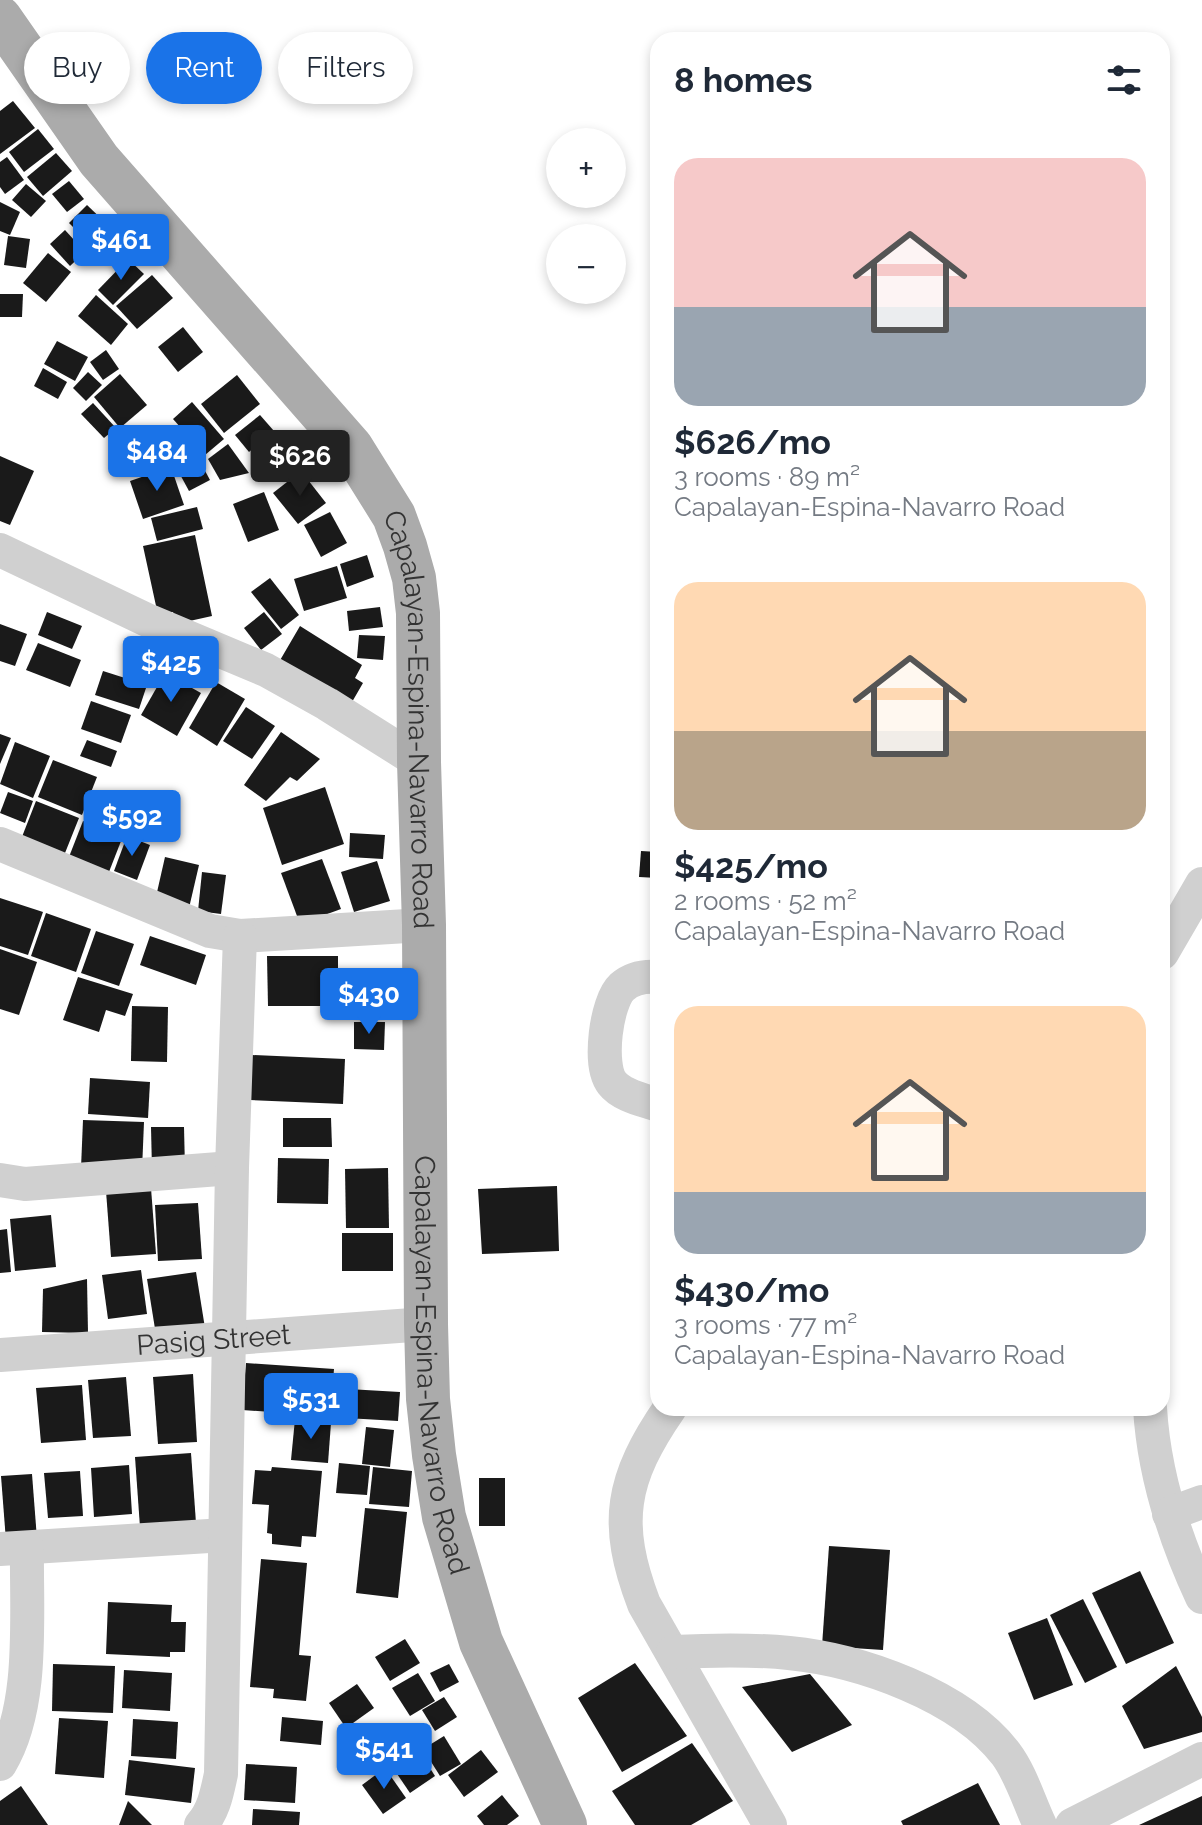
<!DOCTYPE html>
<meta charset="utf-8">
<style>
:root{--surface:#fff;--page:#f6f6f7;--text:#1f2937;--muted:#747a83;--accent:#1a73e8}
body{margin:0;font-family:Raleway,sans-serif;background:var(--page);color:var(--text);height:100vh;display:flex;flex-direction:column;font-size:30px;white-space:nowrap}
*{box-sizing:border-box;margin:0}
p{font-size:26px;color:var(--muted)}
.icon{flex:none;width:44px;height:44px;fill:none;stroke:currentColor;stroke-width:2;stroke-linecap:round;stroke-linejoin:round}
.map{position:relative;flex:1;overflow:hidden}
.details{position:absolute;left:650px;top:32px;width:520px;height:1384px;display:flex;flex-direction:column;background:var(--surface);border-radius:24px;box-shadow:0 4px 12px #0003}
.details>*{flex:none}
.banner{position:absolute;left:24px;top:32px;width:506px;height:72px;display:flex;gap:16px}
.fabs{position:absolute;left:546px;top:128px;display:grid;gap:16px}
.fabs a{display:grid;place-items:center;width:80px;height:80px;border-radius:50%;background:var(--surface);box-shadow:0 4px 12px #0003;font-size:40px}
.price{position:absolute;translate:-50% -68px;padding:0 18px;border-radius:8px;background:var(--accent);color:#fff;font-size:26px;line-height:52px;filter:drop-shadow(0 2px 4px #0008)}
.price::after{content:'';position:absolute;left:50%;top:48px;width:24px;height:18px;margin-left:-12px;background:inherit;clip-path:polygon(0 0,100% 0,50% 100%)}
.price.on{background:#222;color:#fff}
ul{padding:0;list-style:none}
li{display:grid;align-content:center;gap:16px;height:424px;padding:0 24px}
li span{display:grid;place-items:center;height:248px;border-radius:24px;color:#555}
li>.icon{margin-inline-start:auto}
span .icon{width:144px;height:144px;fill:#fffc;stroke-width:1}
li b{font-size:34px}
h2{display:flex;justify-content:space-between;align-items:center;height:96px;padding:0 24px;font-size:34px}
.chip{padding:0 28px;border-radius:36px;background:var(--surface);box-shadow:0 4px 12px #0003;font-size:28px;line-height:72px}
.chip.on{background:var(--accent);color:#fff}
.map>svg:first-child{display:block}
</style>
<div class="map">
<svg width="1202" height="1825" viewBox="0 0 1202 1825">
<rect width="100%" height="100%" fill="#fff"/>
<g fill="#1a1a1a">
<path d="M13 101 35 128 0 154V111Z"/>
<path d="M38 129 54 149 24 172 9 152Z"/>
<path d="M56 153 72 171 43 196 27 177Z"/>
<path d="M7 157 24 180 5 194 0 187V162Z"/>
<path d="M69 181 84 199 67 212 52 194Z"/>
<path d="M26 184 46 201 31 217 12 200Z"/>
<path d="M0 202 20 212 10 235 0 231Z"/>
<path d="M87 205 111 228 92 246 69 223Z"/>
<path d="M65 230 85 252 70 266 50 244Z"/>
<path d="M8 236 30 239 26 268 4 265Z"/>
<path d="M48 253 71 272 46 302 23 283Z"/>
<path d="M128 259 144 274 113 305 98 290Z"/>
<path d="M152 275 173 298 137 329 116 306Z"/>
<path d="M0 294H23L22 317H0Z"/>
<path d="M96 295 128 324 111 345 78 316Z"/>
<path d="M183 327 203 352 178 372 158 347Z"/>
<path d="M57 341 88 357 75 381 44 364Z"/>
<path d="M106 350 119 369 103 380 90 362Z"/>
<path d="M43 368 67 382 58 399 34 386Z"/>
<path d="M88 372 102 385 86 401 73 388Z"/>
<path d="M120 374 147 405 120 428 94 397Z"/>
<path d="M237 375 260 404 224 433 201 404Z"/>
<path d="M192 402 224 439 205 455 173 419Z"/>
<path d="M93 403 116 428 104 438 81 414Z"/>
<path d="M260 415 274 431 249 452 235 435Z"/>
<path d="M160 426 175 447 145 466 131 446Z"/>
<path d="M228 444 249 473 220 480 208 459Z"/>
<path d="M0 456 34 471 10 525 0 521Z"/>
<path d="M197 456 210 480 189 491 176 467Z"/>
<path d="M171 467 184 505 143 519 130 481Z"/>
<path d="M301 471 326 503 298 524 273 493Z"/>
<path d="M264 492 279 530 248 542 233 504Z"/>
<path d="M197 507 203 529 157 541 151 518Z"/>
<path d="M330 512 347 543 321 557 304 525Z"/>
<path d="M195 535 212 616 176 624 173 612 158 615 143 546Z"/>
<path d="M367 555 374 577 347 587 340 564Z"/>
<path d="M337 566 347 598 304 611 294 579Z"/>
<path d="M270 578 299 615 281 629 251 592Z"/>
<path d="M380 607 383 627 349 631 347 611Z"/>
<path d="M47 612 82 626 72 649 38 635Z"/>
<path d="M264 612 282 634 261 650 244 628Z"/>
<path d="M0 624 27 634 15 666 0 661Z"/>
<path d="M300 626 362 665 355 678 363 683 352 702 279 662Z"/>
<path d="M359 635 385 636 383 660 357 658Z"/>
<path d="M38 643 81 660 70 687 26 670Z"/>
<path d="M103 671 147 685 139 709 95 695Z"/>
<path d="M165 673 201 693 177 736 141 715Z"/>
<path d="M216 682 245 699 217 746 189 728Z"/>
<path d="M91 701 131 715 121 743 81 729Z"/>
<path d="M246 707 275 726 252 759 223 741Z"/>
<path d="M281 732 320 759 297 781 290 777 266 801 244 785Z"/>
<path d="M0 734 11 738 0 764Z"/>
<path d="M87 740 117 751 111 767 80 756Z"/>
<path d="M15 742 50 756 33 798 0 784Z"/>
<path d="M53 760 97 777 82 815 38 797Z"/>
<path d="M325 787 344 844 282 865 263 808Z"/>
<path d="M8 792 33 801 25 823 0 813Z"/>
<path d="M139 797 169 806 159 840 129 832Z"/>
<path d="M36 801 79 818 61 863 18 847Z"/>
<path d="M83 821 123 836 107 877 67 862Z"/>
<path d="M350 833 385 835 383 859 349 857Z"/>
<path d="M127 836 150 845 137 880 114 871Z"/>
<path d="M641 851 658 852V878L639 877Z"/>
<path d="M165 857 199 865 189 908 155 901Z"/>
<path d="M322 859 341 909 300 924 281 873Z"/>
<path d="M377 861 390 901 354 912 341 872Z"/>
<path d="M202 872 226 875 221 914 198 911Z"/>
<path d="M0 898 43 912 28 955 0 946Z"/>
<path d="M46 913 91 929 76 972 31 956Z"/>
<path d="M96 931 134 944 119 986 81 973Z"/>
<path d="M150 936 206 955 196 985 140 965Z"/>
<path d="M0 949 37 962 19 1015 0 1009Z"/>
<path d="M267 956H338V1006H268Z"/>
<path d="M346 975H389L388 1005 346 1004Z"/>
<path d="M78 977 133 994 125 1016 106 1010 99 1032 63 1020Z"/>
<path d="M132 1006 168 1007 167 1062 131 1061Z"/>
<path d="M354 1022H385L384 1050 354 1049Z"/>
<path d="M252 1055 345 1059 343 1104 250 1100Z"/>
<path d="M90 1078 150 1082 148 1118 88 1114Z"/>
<path d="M283 1118H331L332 1147H283Z"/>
<path d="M83 1120 144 1122 142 1170 81 1168Z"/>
<path d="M151 1127H184L185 1169 152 1170Z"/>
<path d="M278 1158 329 1159 328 1204 277 1203Z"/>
<path d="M388 1168 389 1228H346L345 1169Z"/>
<path d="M557 1186 559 1251 482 1254 478 1189Z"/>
<path d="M151 1188 156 1254 111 1257 106 1191Z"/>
<path d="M198 1203 202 1259 158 1261 155 1205Z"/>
<path d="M51 1215 56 1267 15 1271 10 1219Z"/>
<path d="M7 1229 11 1272 0 1273V1230Z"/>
<rect x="342" y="1233" width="51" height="38"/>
<path d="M141 1270 147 1314 108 1319 102 1275Z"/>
<path d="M196 1272 205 1328 156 1335 147 1279Z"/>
<path d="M87 1279 88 1333 42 1332 43 1289Z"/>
<path d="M246 1363 334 1369 330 1416 242 1410Z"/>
<path d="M193 1374 197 1442 158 1444 153 1377Z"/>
<path d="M126 1377 131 1436 93 1438 88 1380Z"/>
<path d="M82 1385 86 1440 41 1443 36 1388Z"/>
<path d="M348 1389 400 1392 398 1421 346 1418Z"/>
<path d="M295 1419 331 1423 328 1463 291 1460Z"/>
<path d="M366 1427 394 1430 390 1467 362 1464Z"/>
<path d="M191 1453 196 1523 140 1527 135 1457Z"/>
<path d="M339 1463 370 1466 367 1495 336 1493Z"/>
<path d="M129 1465 132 1514 94 1517 91 1468Z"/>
<path d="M272 1467 322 1471 316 1537 302 1536 301 1547 272 1544V1534L267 1533 269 1505 252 1504 255 1470 271 1471Z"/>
<path d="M373 1467 412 1471 409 1507 369 1504Z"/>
<path d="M80 1471 83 1516 48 1518 44 1473Z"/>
<path d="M32 1474 37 1539 6 1541 1 1476Z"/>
<rect x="479" y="1478" width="26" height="48"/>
<path d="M365 1508 407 1512 398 1598 356 1593Z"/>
<path d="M829 1546 890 1550 883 1650 822 1646Z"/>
<path d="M261 1559 307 1563 299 1655 311 1656 306 1701 273 1698 274 1689 250 1687Z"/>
<path d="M1140 1571 1174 1643 1126 1664 1092 1593Z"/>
<path d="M1083 1599 1117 1667 1085 1683 1050 1615Z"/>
<path d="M108 1602 172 1605 171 1622H186L185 1652H170V1657L106 1654Z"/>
<path d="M1047 1618 1073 1685 1034 1700 1008 1633Z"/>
<path d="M405 1639 420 1663 390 1681 375 1657Z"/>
<path d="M635 1663 687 1736 622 1772 578 1698Z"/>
<path d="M53 1664 115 1666 113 1713 52 1711Z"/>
<path d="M449 1664 459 1682 440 1692 430 1673Z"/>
<path d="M1176 1666 1202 1717V1732L1144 1749 1122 1706Z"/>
<path d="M124 1670 172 1673 170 1711 122 1708Z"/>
<path d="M418 1673 435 1701 410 1716 392 1688Z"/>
<path d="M810 1674 852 1725 792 1752 742 1687Z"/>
<path d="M357 1684 374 1708 346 1728 329 1703Z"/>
<path d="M444 1697 457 1717 435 1731 422 1710Z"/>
<path d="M282 1717 323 1721 321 1745 280 1741Z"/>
<path d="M59 1718 108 1721 104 1778 55 1774Z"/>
<path d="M133 1719 178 1722 176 1759 131 1756Z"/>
<path d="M444 1736 461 1764 440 1776 423 1749Z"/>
<path d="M692 1743 733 1801 691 1825H635L612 1791Z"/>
<path d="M417 1748 435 1776 410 1793 391 1765Z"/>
<path d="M481 1750 498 1772 464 1797 448 1775Z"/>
<path d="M129 1760 195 1768 191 1803 125 1795Z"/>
<path d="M246 1764 297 1767 295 1803 244 1800Z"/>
<path d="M385 1768 406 1798 383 1814 362 1785Z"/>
<path d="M978 1783 1000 1825H903L901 1821Z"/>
<path d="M21 1786 48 1825H0V1801Z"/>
<path d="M502 1795 519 1816 507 1825H484L477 1816Z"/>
<path d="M1202 1796V1825H1139Z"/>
<path d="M128 1801 152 1825H119Z"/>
<path d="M253 1809 300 1812 299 1825H252Z"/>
</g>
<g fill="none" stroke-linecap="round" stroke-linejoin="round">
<g stroke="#d0d0d0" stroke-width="34">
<path d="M0 550 149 621 266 670 327 704 419 762"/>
<path d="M0 844 210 931 240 936 424 925"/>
<path d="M1162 953 1202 884"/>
<path d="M658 977C646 976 632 978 622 987 606 1002 598 1065 612 1083 622 1096 644 1100 658 1105"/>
<path d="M0 1180 25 1184 232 1168"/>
<path id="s1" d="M0 1355 426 1324"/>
<path d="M670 1408C621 1479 613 1523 644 1604L770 1825"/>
<path d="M1150 1408C1154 1475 1174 1537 1202 1597"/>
<path d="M1169 1514 1202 1502"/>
<path d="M0 1549 225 1535"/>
<path d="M673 1652C712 1650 750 1649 789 1653 860 1660 961 1695 1006 1754 1021 1774 1029 1802 1040 1825"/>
<path d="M0 1764C35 1707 26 1614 27 1548"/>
<path d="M201 1825C214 1811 217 1792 221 1774L232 1168 240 936"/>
<path d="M1072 1825 1202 1759"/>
</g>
<path stroke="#ababab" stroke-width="44" id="s2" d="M0 18 99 160 351 447 394 516 405 546 414 578 418 613 419 762 424 925 426 1324 428 1399 434 1455 444 1517 481 1642 565 1825"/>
</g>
<g text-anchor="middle" stroke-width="8" stroke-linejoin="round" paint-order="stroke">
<g font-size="28" fill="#333" stroke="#fff">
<text dy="10" stroke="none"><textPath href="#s2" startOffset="842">Capalayan-Espina-Navarro Road</textPath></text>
<text dy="10" stroke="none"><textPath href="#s1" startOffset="214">Pasig Street</textPath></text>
<text dy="10" stroke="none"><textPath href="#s2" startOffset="1490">Capalayan-Espina-Navarro Road</textPath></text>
</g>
</g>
</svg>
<div class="fabs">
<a>+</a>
<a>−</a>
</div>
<b class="price" style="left:121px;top:282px">$461</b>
<b class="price" style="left:157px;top:493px">$484</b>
<b class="price on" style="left:300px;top:498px">$626</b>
<b class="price" style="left:171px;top:704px">$425</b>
<b class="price" style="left:132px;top:858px">$592</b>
<b class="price" style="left:369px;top:1036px">$430</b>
<b class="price" style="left:311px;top:1441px">$531</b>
<b class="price" style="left:384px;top:1791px">$541</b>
<div class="banner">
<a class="chip">Buy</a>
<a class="chip on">Rent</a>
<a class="chip">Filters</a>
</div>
<section class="details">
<h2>8 homes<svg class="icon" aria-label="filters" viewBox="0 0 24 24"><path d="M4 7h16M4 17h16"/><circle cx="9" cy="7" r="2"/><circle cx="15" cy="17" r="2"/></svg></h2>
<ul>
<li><span style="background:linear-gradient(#f6c9c9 60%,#9aa5b1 0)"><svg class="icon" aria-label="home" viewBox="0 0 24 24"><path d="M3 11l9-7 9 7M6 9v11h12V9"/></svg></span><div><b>$626/mo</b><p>3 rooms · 89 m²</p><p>Capalayan-Espina-Navarro Road</p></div></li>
<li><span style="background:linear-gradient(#ffd9b3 60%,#b9a48a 0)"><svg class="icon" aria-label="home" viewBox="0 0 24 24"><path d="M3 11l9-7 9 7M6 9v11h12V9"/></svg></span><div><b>$425/mo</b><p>2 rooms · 52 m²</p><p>Capalayan-Espina-Navarro Road</p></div></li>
<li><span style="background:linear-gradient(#ffd9b3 75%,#9aa5b1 0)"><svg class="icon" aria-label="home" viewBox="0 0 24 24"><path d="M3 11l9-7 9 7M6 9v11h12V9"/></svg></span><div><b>$430/mo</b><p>3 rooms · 77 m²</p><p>Capalayan-Espina-Navarro Road</p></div></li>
</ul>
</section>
</div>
